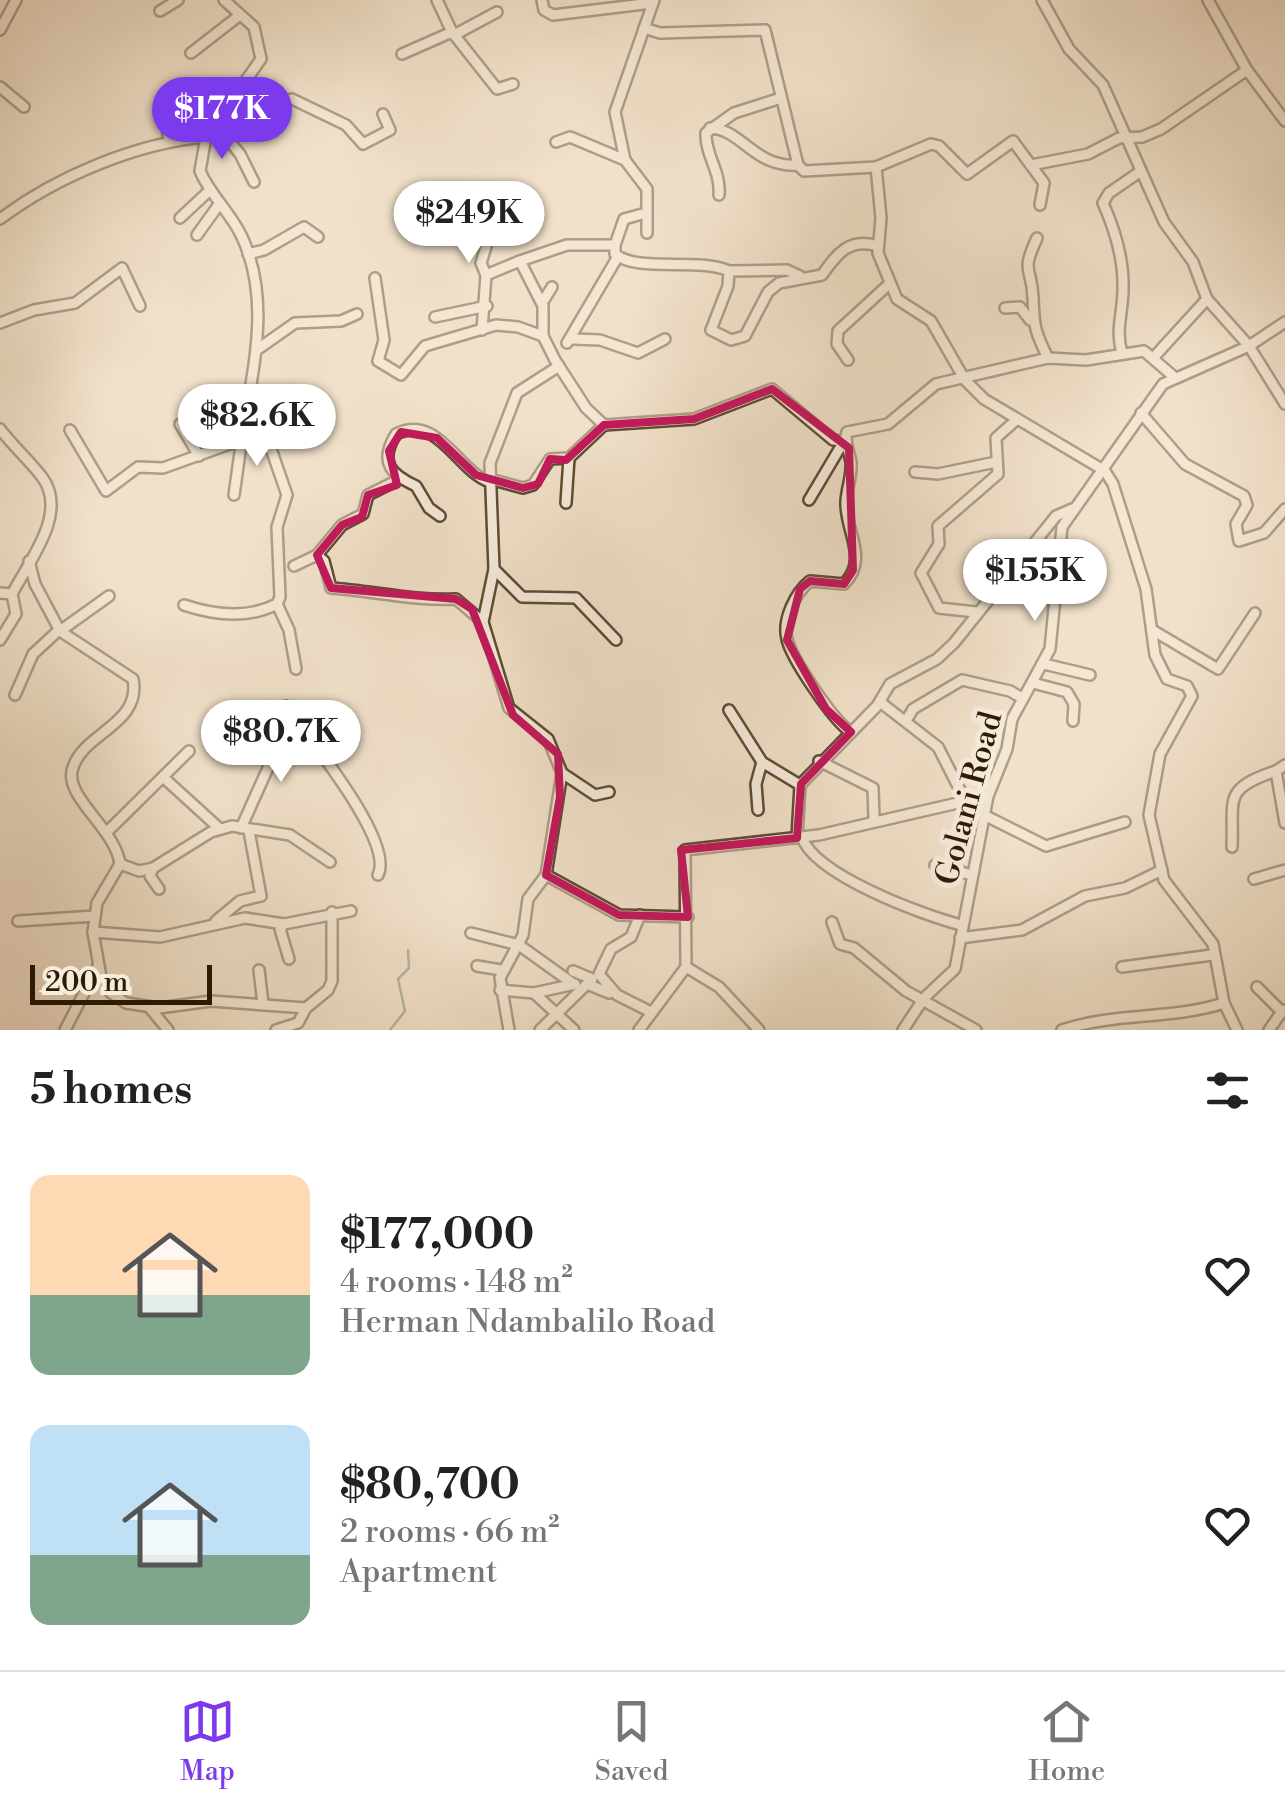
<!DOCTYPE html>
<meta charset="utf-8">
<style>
:root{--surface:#fff;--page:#f2f2f2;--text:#222;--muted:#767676;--line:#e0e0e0;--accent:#7c3aed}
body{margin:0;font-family:"Libre Bodoni",serif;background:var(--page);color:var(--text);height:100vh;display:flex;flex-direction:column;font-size:38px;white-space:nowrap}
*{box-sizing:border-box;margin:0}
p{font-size:32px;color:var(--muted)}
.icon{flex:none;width:55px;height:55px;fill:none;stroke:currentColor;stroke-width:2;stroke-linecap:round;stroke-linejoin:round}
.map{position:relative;height:1030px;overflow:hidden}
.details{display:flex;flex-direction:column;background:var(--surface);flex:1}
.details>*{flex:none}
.scale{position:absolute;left:30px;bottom:25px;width:182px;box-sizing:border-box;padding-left:10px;border:5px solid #2d1b02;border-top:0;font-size:28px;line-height:35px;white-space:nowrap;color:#2d1b02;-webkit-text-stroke:8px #f6ecdd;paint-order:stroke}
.price{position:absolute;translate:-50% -85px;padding:0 22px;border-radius:35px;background:#fff;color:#222;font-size:32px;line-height:65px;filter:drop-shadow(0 2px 5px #0008)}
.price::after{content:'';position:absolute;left:50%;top:60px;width:30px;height:22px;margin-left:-15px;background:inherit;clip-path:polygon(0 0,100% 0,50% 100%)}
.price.selected{background:var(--accent);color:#fff}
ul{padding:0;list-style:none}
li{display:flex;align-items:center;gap:30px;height:250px;padding:0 30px}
li span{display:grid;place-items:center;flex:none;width:280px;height:200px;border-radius:20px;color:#555}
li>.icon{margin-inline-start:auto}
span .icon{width:120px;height:120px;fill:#fffc;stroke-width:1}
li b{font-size:42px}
h2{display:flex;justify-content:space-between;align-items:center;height:120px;padding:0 30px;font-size:42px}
.tabs{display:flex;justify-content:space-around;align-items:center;height:140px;border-top:2px solid var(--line);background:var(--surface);font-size:28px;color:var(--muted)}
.tabs a{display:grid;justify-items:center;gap:5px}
.tabs .selected{color:var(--accent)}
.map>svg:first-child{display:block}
</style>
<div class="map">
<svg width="1285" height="1030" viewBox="0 0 1285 1030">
<rect width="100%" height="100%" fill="#f1e1ca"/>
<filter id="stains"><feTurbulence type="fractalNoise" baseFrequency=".002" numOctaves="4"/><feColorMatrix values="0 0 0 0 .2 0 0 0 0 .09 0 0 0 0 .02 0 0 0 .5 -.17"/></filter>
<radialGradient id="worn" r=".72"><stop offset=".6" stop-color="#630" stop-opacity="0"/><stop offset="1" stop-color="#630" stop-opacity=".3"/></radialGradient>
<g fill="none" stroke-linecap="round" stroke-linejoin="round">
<path stroke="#6f7c72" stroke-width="2.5" d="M390 1030 405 1011 398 979 409 968 408 950"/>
<g stroke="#5e4c34" stroke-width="14">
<g id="minor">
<path d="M437 0 452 32 497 89 513 84"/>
<path d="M542 0 544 10 553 15 652 3"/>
<path d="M1042 0 1069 49 1103 85 1164 222 1193 262 1207 299 1249 346 1285 404"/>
<path d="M1208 0 1247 70 1285 121"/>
<path d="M160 11 178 0"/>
<path d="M644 28 660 33 765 30 798 165 804 171 876 167 931 144 939 146 967 174 1013 141 1044 183 1040 205"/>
<path d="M0 30 16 0"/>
<path d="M454 35 497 12"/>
<path d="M191 53 240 15"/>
<path d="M402 54 452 32"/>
<path d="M0 87 24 107"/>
<path d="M165 109 169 142"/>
<path d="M226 110 248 111 292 99 346 125 363 144 390 130 383 114"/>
<path d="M216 125 240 154 254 182"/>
<path d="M710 128C742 129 754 168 798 165"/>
<path d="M556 142 570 137 625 160"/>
<path d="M1031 165 1088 154 1119 138 1142 137 1161 129 1247 70"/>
<path d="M876 167 881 218 878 253 897 299 931 321 965 380 984 399 1105 471 1113 484 1146 589 1155 655 1167 679 1187 686 1192 696 1160 754 1149 815 1164 880 1213 944 1224 1003 1237 1030"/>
<path d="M719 195C721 171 705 155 706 133L734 113 781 98"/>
<path d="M646 213 624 219 615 245H567L520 261 543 306V336L555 360 586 408 604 425 694 419 772 389 833 440 844 441 809 500"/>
<path d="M180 218 210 190"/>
<path d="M0 219C56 177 136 143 206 137"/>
<path d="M456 224 467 218 478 221 486 247 481 263 486 275"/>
<path d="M647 233V189L625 160 615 112 654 0"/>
<path d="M197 235 220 203"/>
<path d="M1037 238C1020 275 1032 265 1033 298 1034 327 1035 332 1048 358"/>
<path d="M615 245V254C638 273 697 257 729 271L728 286 711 330 731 340 745 336 768 292 779 283 822 275C837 254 849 237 878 246"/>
<path d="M248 254 264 250 304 227 318 237"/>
<path d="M729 271 787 270 800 276"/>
<path d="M375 278 384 340 378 361 401 375 425 346 496 325 518 327 543 336"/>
<path d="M542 303 552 287"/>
<path d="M1005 308 1020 307 1030 320"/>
<path d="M435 317 487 306"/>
<path d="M0 323 34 310 75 303 122 268 140 306"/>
<path d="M482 330 486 275 520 261"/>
<path d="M573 339 600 340 638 353 665 339"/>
<path d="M567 343 617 258"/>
<path d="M258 349 295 323 341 321 357 314"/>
<path d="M1122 353C1115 330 1123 313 1123 289 1124 260 1115 230 1103 203L1109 193 1141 171"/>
<path d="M1154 357 1207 299"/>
<path d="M848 360 837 344 838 331 888 285"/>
<path d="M1141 413 1185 464 1244 496 1247 505 1236 524 1239 541 1264 533 1285 509"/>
<path d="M180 424 199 456"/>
<path d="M0 429C13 446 29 460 42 477 69 513 29 561 12 594L0 593"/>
<path d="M70 430 106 491 138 467 163 468 241 440"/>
<path d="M915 472 938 474 996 462"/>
<path d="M490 479 523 488 533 485 550 459 569 458 604 425"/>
<path d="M234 495 242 438"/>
<path d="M566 503 569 458"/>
<path d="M440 516 429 508 416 486C392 475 378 463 396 434 438 413 458 472 490 482"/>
<path d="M317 555 324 561 331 588C373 591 414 601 456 599L483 622"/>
<path d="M317 555 342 525 363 514 368 495 398 480"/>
<path d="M29 561 35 584 60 631 133 679C142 726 80 733 72 771 66 798 116 830 120 864"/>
<path d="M294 566 317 555"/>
<path d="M494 569 522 597 576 598 616 640"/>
<path d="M277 604 289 630 296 669"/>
<path d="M184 605C214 615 248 619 277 604L280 597 277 527 287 495 269 443 242 438C252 372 272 302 242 237 231 213 210 195 200 171L206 137 261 59 254 27 224 0"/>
<path d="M976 612 939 608 921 573 939 544 938 526 998 474 996 438 1015 421"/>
<path d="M60 631 109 596"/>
<path d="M1154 631 1218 669 1255 613"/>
<path d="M0 640 16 614 12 594"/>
<path d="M1044 664 1090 675"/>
<path d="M1033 683 1067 692 1074 704 1073 721"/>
<path d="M15 695 33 654 59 630"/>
<path d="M880 702 938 747 965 800"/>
<path d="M286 706C307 736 395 841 378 875"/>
<path d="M729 710 762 762 800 785 797 838"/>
<path d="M906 721 913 709 962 680 1010 691 1022 698"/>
<path d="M851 732C834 722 791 658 787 639 782 620 795 593 810 581L844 584C870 558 844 530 846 501 847 487 852 477 851 462 849 450 844 443 847 432L888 424 936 384 1048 358 1086 360 1144 351 1173 376"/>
<path d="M819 761 873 788 874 819"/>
<path d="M1285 765 1276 771 1285 823"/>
<path d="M562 773 595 795 609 792"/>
<path d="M164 778 220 829"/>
<path d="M800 785 877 706 890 684 937 659 954 643 1056 516 1072 509"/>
<path d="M758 810 756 784 762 762"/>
<path d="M984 815 1046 846 1125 822"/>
<path d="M241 828 268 768 301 728"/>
<path d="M108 831 189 751"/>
<path d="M802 837C814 875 923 915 961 925"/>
<path d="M1232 847C1234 799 1222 789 1276 771"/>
<path d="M120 864 97 903 93 932 101 977 111 993 126 1003 159 1008 211 1001 306 1008 328 990 332 981V912"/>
<path d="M120 864 139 871 153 868"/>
<path d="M935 865 972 875"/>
<path d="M546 875 619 915 688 917"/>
<path d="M1254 879 1285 870"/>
<path d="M159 889 150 876 153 868 211 832 232 826 290 835 330 862"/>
<path d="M640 915 631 937 611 949 599 974 617 995 651 1012"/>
<path d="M18 921 95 916"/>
<path d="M216 921 240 901 261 896 249 831"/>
<path d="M832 922 840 944 854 948 906 991 976 1030"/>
<path d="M93 932 160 937 245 918 284 924"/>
<path d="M471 933 519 945 572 983"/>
<path d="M960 938 1022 930 1085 896 1125 888 1162 870"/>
<path d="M289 959 280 929 284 924 351 911"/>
<path d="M477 966 501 970"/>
<path d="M686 967 719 987 759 1030"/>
<path d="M1122 967 1212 955"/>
<path d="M259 970 263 1004"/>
<path d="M573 971 592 979"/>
<path d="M1257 987 1282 1012"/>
<path d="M500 990 534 993 575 984"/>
<path d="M534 993 574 1030"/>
<path d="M149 1007 168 1030"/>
<path d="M65 1030 98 966"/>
<path d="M276 1030 298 1023 306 1008"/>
<path d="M509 1030 500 978 523 935 528 899 546 875 562 773 548 739 509 708 483 622 494 569 490 463 517 393 559 366"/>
<path d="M540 1030 587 984 609 993"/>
<path d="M639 1030 686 967 685 850 819 835 988 796"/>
<path d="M903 1030 924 998 955 969 988 796 1007 749 1012 719 1050 649 1062 527 1163 384 1249 346 1285 322"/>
<path d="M1062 1030C1116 1012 1171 1020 1224 1003"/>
<path d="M1269 1030 1283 1010"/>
</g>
</g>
<use href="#minor" stroke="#f6ecdd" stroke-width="9"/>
</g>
<path d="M0 0H1285V1030H0ZM772 389 849 448 853 570 844 584 810 581 800 589 787 640 826 709 851 732 801 784 797 838 681 850 688 917 619 915 546 875 560 797 558 754 513 715 472 609 456 599 331 588 317 555 342 525 362 517 368 495 397 485 389 451 401 432 437 438 476 475 523 488 538 484 550 459 566 460 604 425 694 419Z" fill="#f1e1ca" fill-opacity=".55" fill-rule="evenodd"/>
<path fill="none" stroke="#c2185b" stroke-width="8" stroke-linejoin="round" d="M772 389 849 448 853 570 844 584 810 581 800 589 787 640 826 709 851 732 801 784 797 838 681 850 688 917 619 915 546 875 560 797 558 754 513 715 472 609 456 599 331 588 317 555 342 525 362 517 368 495 397 485 389 451 401 432 437 438 476 475 523 488 538 484 550 459 566 460 604 425 694 419Z"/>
<g text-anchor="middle" stroke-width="10" stroke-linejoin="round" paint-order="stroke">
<g font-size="32" fill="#2d1b02" stroke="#f6ecdd">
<text transform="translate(968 798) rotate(-75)" y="11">Golani Road</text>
</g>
</g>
<rect width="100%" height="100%" filter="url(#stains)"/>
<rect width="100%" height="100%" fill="url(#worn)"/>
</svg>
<div class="scale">200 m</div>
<b class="price selected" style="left:222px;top:162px">$177K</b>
<b class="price" style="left:469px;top:266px">$249K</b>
<b class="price" style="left:257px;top:469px">$82.6K</b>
<b class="price" style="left:1035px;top:624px">$155K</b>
<b class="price" style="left:281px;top:785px">$80.7K</b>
</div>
<section class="details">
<h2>5 homes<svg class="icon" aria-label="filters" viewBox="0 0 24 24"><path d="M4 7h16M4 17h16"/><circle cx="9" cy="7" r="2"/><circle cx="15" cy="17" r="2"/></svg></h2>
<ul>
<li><span style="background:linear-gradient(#ffd9b3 60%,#7fa58c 0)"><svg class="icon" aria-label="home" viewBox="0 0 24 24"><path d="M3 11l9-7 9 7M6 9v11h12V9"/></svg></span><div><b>$177,000</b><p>4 rooms · 148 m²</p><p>Herman Ndambalilo Road</p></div><svg class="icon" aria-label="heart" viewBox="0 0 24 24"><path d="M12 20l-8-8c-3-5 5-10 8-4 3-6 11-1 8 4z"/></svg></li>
<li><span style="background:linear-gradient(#bfe0f5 65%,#7fa58c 0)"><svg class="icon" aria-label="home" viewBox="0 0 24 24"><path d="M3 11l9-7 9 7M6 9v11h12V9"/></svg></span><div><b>$80,700</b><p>2 rooms · 66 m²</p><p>Apartment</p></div><svg class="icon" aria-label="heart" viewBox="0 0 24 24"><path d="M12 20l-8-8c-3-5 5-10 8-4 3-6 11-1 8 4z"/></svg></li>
</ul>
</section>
<nav class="tabs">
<a class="selected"><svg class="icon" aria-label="map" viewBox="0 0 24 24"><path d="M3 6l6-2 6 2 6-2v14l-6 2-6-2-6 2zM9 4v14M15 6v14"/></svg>Map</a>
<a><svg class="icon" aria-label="saved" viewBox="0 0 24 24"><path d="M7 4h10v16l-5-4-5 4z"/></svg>Saved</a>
<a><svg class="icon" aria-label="home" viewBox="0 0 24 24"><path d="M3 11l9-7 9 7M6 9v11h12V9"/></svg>Home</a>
</nav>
